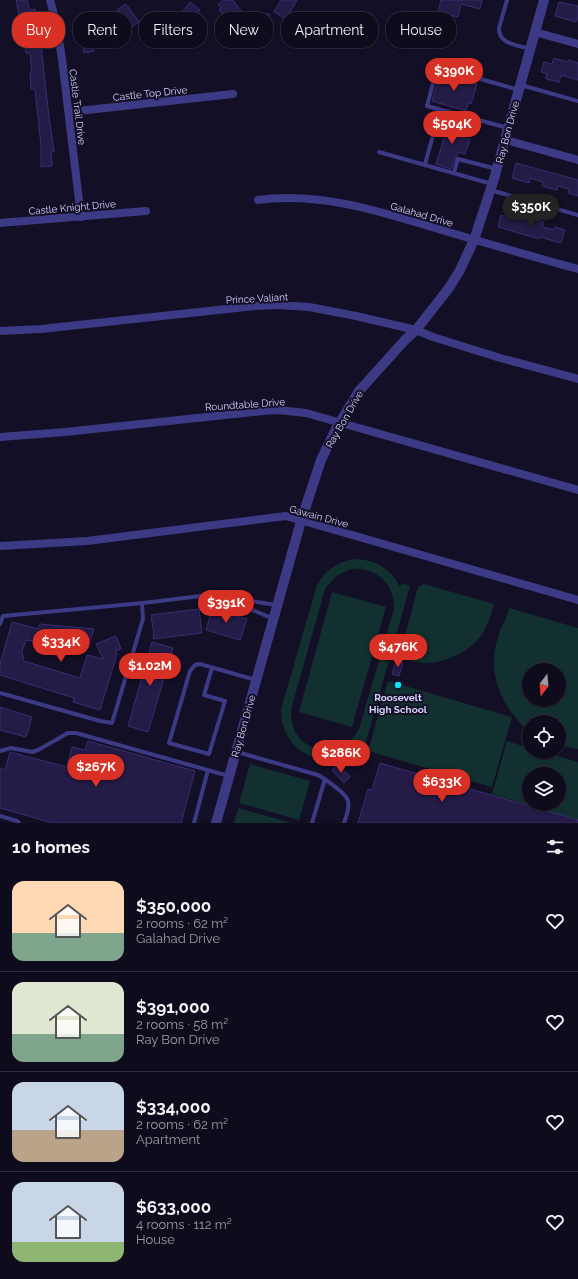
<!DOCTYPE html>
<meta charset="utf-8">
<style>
:root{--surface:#0e0b1c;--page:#171425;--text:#f1f3f6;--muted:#9b9ba3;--line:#2e2b3b;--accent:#d93025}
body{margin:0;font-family:Raleway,sans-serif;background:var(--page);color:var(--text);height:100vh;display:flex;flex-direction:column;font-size:15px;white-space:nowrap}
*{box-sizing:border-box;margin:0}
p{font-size:13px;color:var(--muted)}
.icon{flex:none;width:22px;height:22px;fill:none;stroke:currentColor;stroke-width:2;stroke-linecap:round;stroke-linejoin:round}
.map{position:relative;height:823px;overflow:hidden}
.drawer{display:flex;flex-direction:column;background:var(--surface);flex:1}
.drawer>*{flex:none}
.banner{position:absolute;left:12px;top:12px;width:554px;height:36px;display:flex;gap:8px}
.needle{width:26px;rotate:196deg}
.tools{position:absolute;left:522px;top:663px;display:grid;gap:8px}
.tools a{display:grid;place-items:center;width:44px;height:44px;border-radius:50%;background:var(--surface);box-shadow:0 1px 3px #0004,0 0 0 1px var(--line);font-size:20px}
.price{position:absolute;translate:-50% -34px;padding:0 9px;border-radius:14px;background:var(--accent);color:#fff;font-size:13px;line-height:26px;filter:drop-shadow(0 1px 2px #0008)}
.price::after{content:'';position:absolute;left:50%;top:24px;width:12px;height:9px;margin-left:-6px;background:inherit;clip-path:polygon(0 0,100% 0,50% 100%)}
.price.selected{background:#222;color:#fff}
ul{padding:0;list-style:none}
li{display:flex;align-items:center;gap:12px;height:100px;padding:0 12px}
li+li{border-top:1px solid var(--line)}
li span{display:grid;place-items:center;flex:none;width:112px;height:80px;border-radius:12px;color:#555}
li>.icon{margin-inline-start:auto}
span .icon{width:48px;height:48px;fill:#fffc;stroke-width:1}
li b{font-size:17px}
h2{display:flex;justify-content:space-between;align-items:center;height:48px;padding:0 12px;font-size:17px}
.tag{padding:0 14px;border-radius:16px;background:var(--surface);box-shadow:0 1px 3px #0004,0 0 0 1px var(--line);font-size:14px;line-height:36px}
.tag.selected{background:var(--accent);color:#fff}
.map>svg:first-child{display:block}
</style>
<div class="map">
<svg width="578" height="823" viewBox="0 0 578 823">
<rect width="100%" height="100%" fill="#130f26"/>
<g fill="#12302f" fill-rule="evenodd">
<path d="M356 559C376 560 391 569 400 587L401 583 410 586 361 759 352 756 353 751C319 773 280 748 281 709L317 585C325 570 338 561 356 559ZM351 569C376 567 395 584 394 609L359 729C339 765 288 751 291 710L325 589 336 576Z"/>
<path d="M424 584 494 604C491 614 488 624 483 633 471 651 448 662 427 663 417 663 408 660 399 658L418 587Z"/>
<path d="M332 592 386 607 352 727 299 712Z"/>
<path d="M509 608 578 628V749L559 746V722H529V732C502 707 486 674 498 637 501 627 507 619 509 608ZM529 670H559V700H529Z"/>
<path d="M388 681 512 717 492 787 368 751Z"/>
<path d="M507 741 529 748V752H544L578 762V820L492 794ZM529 774H559V804H529Z"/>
<path d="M250 764 310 781 299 820 239 803Z"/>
<path d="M238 808 292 823H234Z"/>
</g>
<g fill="#241b47" stroke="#3b2d73">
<path d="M16 0H27L30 10 35 9 39 36H40L49 117 53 144 54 152H51L52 166 41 167V145L35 89H31L30 73H32L30 53H26L25 47H28V38L25 19 20 20Z"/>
<path d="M224 0H233L244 15 230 24 219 10 221 8 218 4Z"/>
<path d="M281 0H297L286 19 274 12Z"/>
<path d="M441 0H482L480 9 461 4 458 17 438 12Z"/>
<path d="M190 2 200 10 186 28 176 20Z"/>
<path d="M559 2 578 6V15L576 22 555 16Z"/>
<path d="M126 4 139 22 130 28 117 10Z"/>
<path d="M269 14 270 27 248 29 246 16Z"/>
<path d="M91 30 94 51 84 53 82 40 79 41 77 32Z"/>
<path d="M554 58 568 62 569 60 578 63V80L561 75 559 82 546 79 547 74 541 72 544 62 552 64Z"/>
<path d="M440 74 477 84 471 104 468 103 466 111 432 101Z"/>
<path d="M450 119 463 123 459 136 470 140 465 154 458 152 451 169 436 164Z"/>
<path d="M516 163 578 180V196L568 193 569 189 558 186 557 190 542 186 543 182 530 178 529 183 512 178Z"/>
<path d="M524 214 536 218V220L544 222 542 227 554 230 555 227 565 230 561 243 540 237 539 239 498 227 501 215 522 220Z"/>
<path d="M199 609 202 633 153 639 154 635 151 615Z"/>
<path d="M212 609 247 619 240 640 206 630Z"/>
<path d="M12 622 38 629 40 624 94 629 88 648 26 640 22 652 24 661 80 678 87 655 103 659 96 644 116 636 121 649 115 651 117 654 100 710 73 702 74 698 0 675V664Z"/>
<path d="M152 642 173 648 148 732 128 726Z"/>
<path d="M396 661 403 663 399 676 392 674Z"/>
<path d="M0 707 32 717 26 737 0 730Z"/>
<path d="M88 741 195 771 181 823H53L0 808V768L5 770 10 752 67 767 72 747 85 750Z"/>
<path d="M380 763 578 820V823H358L368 789 372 790Z"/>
<path d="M338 765 350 777 344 783 332 770Z"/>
</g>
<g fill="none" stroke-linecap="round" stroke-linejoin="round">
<g stroke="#3d3a85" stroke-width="4">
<path d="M507 0 499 28C498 44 518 45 530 49"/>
<path d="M521 85 578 101"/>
<path d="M508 128 427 106 436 72 440 70 470 76 519 90"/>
<path d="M379 152 492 184"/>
<path d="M425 164 440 110"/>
<path d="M454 172 458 159 497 169"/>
<path d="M490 190 578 215"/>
<path d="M247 604 250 609 274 619"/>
<path d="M0 624 3 616 143 603 201 596 219 597 247 604 251 601 276 605"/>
<path d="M212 668 204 695 225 701 209 754 169 743 190 671 195 665 200 664 256 680"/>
<path d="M0 693 100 721 112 723 143 619 142 603"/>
<path d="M0 751 11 748 32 752 38 750 68 733H76L229 776"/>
<path d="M237 752 318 775C325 779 347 794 348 801 350 809 346 816 344 823"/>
<path d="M0 816 17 821 19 823"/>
<path d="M194 823 208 770"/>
<path d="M312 823 325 779"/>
</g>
<g stroke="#3d3a85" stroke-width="8">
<path d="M50 0 56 22 62 59 81 217"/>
<path d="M535 32 578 44"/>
<path d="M69 112 233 94"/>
<path d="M506 140 578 160"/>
<path d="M258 200C325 191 391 215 455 234 496 246 537 258 578 269"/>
<path d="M0 223 146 211"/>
<path d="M0 331 41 329 255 306 277 305 309 307 356 316 416 330 433 337 497 357 578 379"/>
<path d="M0 437 65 432 263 411 278 410 306 413 578 490"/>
<path d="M0 546 87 541 286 516 578 600"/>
</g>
<path stroke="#3d3a85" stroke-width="10" d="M216 823 301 521 321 460 336 429 359 391 405 340 416 330 449 288 460 270 474 240 494 179 544 0"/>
</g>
<circle fill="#00e5ff" stroke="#130f26" stroke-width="1.5" cx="398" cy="685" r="4"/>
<g text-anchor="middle" stroke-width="4" stroke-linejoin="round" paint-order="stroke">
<g font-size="10" fill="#d9d4ff" stroke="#130f26">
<text transform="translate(150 93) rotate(-6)" y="4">Castle Top Drive</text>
<text transform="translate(78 107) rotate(83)" y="4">Castle Trail Drive</text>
<text transform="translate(507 132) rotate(-75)" y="4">Ray Bon Drive</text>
<text transform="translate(72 207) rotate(-5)" y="4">Castle Knight Drive</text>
<text transform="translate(422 214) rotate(16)" y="4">Galahad Drive</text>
<text transform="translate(257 298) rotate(-3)" y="4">Prince Valiant</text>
<text transform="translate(245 404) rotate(-4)" y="4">Roundtable Drive</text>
<text transform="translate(344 419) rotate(-60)" y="4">Ray Bon Drive</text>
<text transform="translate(319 516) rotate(15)" y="4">Gawain Drive</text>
<text transform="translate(243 726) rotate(-74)" y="4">Ray Bon Drive</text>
</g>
<g font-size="10" font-weight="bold" fill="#d9d4ff" stroke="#130f26">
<text x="398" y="701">Roosevelt<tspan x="398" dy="12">High School</tspan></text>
</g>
</g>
</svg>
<div class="tools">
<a><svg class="needle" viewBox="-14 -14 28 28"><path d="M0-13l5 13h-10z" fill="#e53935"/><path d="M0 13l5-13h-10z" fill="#9b9ba3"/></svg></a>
<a><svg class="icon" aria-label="locate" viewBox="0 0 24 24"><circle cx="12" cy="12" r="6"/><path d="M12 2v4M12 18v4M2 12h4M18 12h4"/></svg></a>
<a><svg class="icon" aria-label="layers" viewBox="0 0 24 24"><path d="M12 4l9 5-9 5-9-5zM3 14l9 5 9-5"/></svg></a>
</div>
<b class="price" style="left:454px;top:92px">$390K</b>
<b class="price" style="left:452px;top:145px">$504K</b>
<b class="price selected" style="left:531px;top:228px">$350K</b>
<b class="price" style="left:226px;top:624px">$391K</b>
<b class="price" style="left:61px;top:663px">$334K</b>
<b class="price" style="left:398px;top:668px">$476K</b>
<b class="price" style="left:150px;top:687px">$1.02M</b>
<b class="price" style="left:341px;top:774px">$286K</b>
<b class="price" style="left:96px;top:788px">$267K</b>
<b class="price" style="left:442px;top:803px">$633K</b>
<div class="banner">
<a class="tag selected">Buy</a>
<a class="tag">Rent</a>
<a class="tag">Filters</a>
<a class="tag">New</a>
<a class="tag">Apartment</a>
<a class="tag">House</a>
</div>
</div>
<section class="drawer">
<h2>10 homes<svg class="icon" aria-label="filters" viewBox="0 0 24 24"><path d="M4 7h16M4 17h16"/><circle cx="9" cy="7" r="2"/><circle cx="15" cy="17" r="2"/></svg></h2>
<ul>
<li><span style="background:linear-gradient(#ffd9b3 65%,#7fa58c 0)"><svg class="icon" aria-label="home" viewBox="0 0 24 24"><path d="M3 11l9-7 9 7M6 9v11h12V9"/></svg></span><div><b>$350,000</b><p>2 rooms · 62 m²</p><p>Galahad Drive</p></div><svg class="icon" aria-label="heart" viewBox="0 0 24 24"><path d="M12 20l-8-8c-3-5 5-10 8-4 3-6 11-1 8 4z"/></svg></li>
<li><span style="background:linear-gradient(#dfe7d0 65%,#7fa58c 0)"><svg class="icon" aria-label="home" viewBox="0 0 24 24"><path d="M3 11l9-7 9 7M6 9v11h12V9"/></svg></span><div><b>$391,000</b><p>2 rooms · 58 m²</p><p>Ray Bon Drive</p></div><svg class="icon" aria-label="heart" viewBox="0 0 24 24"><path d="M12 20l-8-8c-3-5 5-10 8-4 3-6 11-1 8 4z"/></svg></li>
<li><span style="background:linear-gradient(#c9d6e8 60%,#b9a48a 0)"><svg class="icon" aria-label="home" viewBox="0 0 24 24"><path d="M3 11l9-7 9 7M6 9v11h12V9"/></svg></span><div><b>$334,000</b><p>2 rooms · 62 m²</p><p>Apartment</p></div><svg class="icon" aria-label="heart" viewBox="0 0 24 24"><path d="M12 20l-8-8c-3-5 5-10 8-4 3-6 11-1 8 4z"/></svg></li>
<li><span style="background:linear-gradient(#c9d6e8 75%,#8fb573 0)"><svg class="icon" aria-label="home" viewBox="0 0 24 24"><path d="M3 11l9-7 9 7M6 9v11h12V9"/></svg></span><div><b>$633,000</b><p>4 rooms · 112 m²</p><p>House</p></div><svg class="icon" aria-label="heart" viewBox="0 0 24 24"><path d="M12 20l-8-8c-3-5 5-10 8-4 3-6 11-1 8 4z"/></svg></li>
</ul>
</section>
